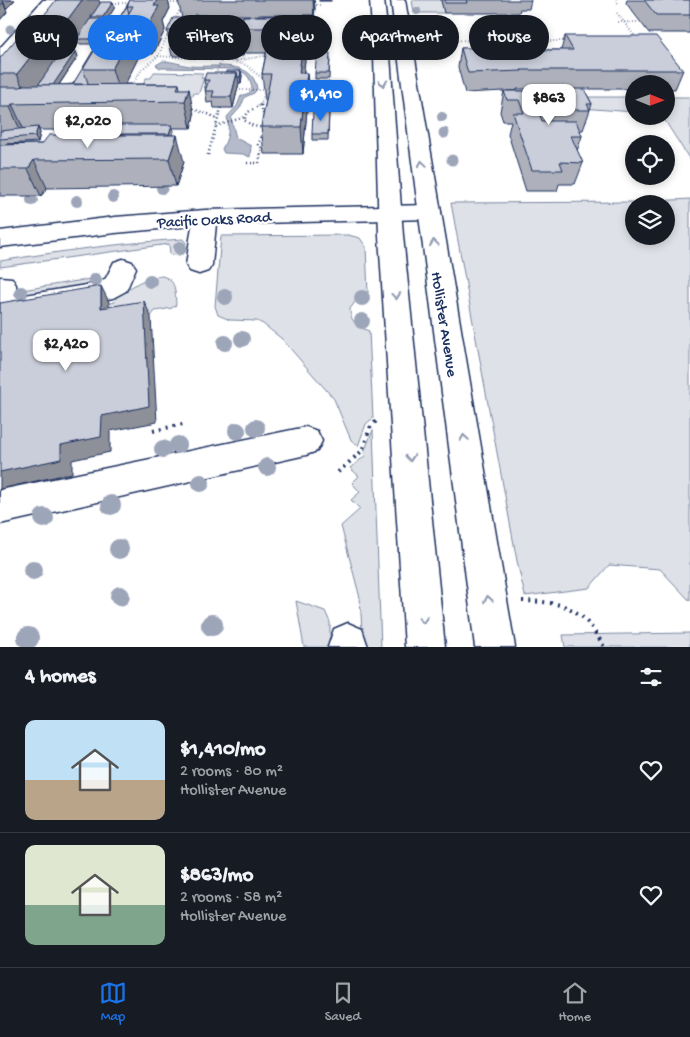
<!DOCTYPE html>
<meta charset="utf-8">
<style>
:root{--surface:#171b24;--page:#242831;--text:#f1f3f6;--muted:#9ea1a6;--line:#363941;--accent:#1a73e8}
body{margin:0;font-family:"Gochi Hand",sans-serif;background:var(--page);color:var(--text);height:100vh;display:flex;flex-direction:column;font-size:19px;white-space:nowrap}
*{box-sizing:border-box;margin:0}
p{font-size:16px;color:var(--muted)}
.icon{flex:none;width:28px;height:28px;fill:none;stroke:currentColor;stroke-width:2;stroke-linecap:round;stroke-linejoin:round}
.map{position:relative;height:647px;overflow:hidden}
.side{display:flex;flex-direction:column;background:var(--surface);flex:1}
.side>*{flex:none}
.hud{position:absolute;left:15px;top:15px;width:660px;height:45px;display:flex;gap:10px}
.needle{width:32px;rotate:91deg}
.fabs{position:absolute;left:625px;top:75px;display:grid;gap:10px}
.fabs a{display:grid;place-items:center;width:50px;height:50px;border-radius:50%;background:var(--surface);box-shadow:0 2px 8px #0003;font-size:25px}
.price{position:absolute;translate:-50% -42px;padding:0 11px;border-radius:10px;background:#fff;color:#222;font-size:16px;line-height:32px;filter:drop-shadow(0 1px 2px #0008)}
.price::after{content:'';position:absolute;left:50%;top:30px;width:15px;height:11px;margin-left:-8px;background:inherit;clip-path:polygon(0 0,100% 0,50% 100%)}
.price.selected{background:var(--accent);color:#fff}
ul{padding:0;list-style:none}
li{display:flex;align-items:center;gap:15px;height:125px;padding:0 25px}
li+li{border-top:1px solid var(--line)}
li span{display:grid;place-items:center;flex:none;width:140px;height:100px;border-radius:10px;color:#555}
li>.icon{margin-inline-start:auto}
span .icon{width:60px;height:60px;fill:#fffc;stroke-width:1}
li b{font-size:21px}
h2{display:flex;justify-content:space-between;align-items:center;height:60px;padding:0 25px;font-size:21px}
.chip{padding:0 18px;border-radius:22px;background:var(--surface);box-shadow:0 2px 8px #0003;font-size:18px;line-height:45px}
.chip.selected{background:var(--accent);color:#fff}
.menu{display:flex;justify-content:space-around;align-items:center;height:70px;border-top:1px solid var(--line);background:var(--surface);font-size:14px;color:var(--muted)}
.menu a{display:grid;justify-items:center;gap:2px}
.menu .selected{color:var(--accent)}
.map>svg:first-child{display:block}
</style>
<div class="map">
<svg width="690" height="647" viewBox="0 0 690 647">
<rect width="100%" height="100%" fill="#fff"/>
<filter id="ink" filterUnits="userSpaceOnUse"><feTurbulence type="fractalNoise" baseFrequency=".02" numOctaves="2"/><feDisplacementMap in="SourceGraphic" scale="10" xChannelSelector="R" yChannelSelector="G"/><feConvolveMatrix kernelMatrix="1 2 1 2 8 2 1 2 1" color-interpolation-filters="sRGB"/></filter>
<g filter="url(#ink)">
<g fill="#dee1e7" stroke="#7c88a2" fill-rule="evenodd">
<path d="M412 0H441L444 13H414Z"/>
<path d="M154 72 203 73 201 78H204L199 93H194L193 96 141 90 146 78H151Z"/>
<path d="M566 97H634V112L581 108Z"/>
<path d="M666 97H690V160L662 116H666Z"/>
<path d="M690 199V601L660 569 609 565 589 588 525 596 517 561 451 203 639 202ZM634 204H666V236H634Z"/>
<path d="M348 235 360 238 366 247 368 293 357 299 350 309C350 322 358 327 369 331L373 418 366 424 358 446 351 440 334 399 282 339 263 324 257 321 230 320 218 315 215 306 221 236Z"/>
<path d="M183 239 186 243C184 252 180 259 170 254L169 244 0 267V261C61 251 121 243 183 239Z"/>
<path d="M162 276C177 280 175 292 176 305L172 308 155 311 149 319 107 327V304L115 302 116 297C131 288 144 276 162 276Z"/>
<path d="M96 278 101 279 99 283 15 296 16 292 22 290Z"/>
<path d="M373 430 381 647H363L360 598 341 526 360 509 351 500 360 492 352 483 359 476 350 468 365 456 364 452Z"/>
<path d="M296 601 325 611 330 622V647H304Z"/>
<path d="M690 633V647H565L563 635Z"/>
</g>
<path fill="#b5bbca" stroke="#77839f" d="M163 61C173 61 181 65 190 66 213 68 253 58 257 89L254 93 245 97 240 108 231 118 236 138 251 146 250 157 243 154 224 153 222 149C228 138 230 130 227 117L237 106 241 96 249 93 252 90C251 76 246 72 233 69L160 68 156 65Z"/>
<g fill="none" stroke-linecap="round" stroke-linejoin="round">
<g stroke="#1b2f5e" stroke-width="3">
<g id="minor">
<path d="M43 0H58L6 62 0 63V48Z"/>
<path d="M430 205 438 207 441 212 438 217 430 219 216 224 212 265 208 271 199 274 190 271 186 265 192 226 115 233 0 247V231L115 217 205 210Z"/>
<path d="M123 259 132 262 136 268 126 291 113 298 19 316 0 312V277L12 278 16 285 17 296H19L98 283 106 278 114 262Z"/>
<path d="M306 427 317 431 322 441 317 451 306 455 0 524V490Z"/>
<path d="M348 623 362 629 368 647H328L334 629Z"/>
</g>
</g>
<g stroke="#1b2f5e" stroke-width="3">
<g id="major">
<path d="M370 0H384L390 56 403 236 445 647H405L379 236 374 56Z"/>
<path d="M391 0H405L515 647H475Z"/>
</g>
</g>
<g stroke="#1b2f5e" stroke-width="2" stroke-dasharray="0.5 2.5" stroke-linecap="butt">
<path d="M616 0 618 3"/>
<path d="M110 3H131"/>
<path d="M165 3H179"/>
<path d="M310 5H320"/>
<path d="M617 13 637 39"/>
<path d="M175 20 181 7"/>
<path d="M618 22H639"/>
<path d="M424 40 568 41"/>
<path d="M301 55 315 54 317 49"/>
<path d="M158 56 169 32"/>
<path d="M234 61 270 55"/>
<path d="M217 71 221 61"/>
<path d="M131 87 142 69 158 56 231 61 246 65 263 79"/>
<path d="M237 90H265"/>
<path d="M258 106 261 104"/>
<path d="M261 106 265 89"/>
</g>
<g stroke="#1b2f5e" stroke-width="2.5" stroke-dasharray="1 3" stroke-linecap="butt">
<path d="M260 105 248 112 244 120 253 126 264 128"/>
<path d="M261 105 264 117"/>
<path d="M189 108 211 115 217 120"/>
<path d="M216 126 245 117"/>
<path d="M208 155 221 108"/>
<path d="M247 163H259L262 148 258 145 263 133"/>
</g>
<g stroke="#1b2f5e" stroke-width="4" stroke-dasharray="2 5" stroke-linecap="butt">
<path d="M153 431 183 424"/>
<path d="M338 472 362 451 370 428 377 420"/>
<path d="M522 601C566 602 582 607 604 647"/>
</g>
<use href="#minor" fill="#fff" fill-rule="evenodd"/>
<use href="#major" fill="#fff" fill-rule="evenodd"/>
</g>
<g fill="#9da5b9">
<circle cx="417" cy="11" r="4"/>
<circle cx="10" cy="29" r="4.5"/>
<circle cx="442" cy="117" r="5"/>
<circle cx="444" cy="133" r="5.5"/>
<circle cx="452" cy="160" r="5.5"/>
<circle cx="162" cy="188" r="6"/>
<circle cx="113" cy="197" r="6"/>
<circle cx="32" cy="200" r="6"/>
<circle cx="77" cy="201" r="6"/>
<circle cx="180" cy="248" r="7"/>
<circle cx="95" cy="280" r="7"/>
<circle cx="150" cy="281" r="7"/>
<circle cx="21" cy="293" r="7"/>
<circle cx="225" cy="297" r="8"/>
<circle cx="362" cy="298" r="8"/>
<circle cx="362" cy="321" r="8"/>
<circle cx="242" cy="339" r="8"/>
<circle cx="225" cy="343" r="8"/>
<circle cx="256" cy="428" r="9"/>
<circle cx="237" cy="431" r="9"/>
<circle cx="178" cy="445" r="9"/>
<circle cx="163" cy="449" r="9"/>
<circle cx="267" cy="467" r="9"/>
<circle cx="201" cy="483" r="9"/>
<circle cx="111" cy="505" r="10"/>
<circle cx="44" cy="518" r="10"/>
<circle cx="119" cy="549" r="10"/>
<circle cx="33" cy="570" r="10"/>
<circle cx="120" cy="596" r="10"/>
<circle cx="212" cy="625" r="11"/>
<circle cx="28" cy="638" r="11"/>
</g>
<g fill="#aeb1bb" stroke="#1b2f5e" fill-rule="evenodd">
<path d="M0 0H15L6 9 7 12 0 20Z"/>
<path d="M130 0 170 8 163 22 165 30 153 54H140L125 84H179L180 89 194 115 191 128H173L174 131 172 135 184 162 176 186 47 188 41 196H0V58L46 31 41 19 100 3 115 7 105 23H103L104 24 91 44H78L77 41 76 43H55L59 55 78 56 59 85 73 84 94 51 120 19V17ZM97 129H113L111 135H96L98 131ZM39 130H64L61 134 62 135 42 144H7L38 142 40 133Z"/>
<path d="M178 0H314L315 8 313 19 314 40 313 53H304L305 60 303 73H307L308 99 303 154H264L261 127 266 100H265L262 74 266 53H244L243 56H172L167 31 182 18Z"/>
<rect x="319" y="0" width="12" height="1"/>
<path d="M441 0H531L529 9H520L519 13H444Z"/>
<path d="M627 0H690V33H649L626 3Z"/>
<path d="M565 36 683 70 675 89H666V84H634V89H584L592 104 583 130H580L582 136 577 151 583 163 575 184H559L557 191H526L508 134 511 121H503L500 112 504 91 465 93 458 67 461 48 512 50H561ZM517 89H526V91H507H517Z"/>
<path d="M330 58 329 79H315V73Z"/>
<path d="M241 71 242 76 241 83H239L233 108H214L213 102 207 103 204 80 226 73Z"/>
<path d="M329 82 328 108H313V102Z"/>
<path d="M329 111 328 140H312V134Z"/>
</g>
<g fill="#8d9099" stroke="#1b2f5e">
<path d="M3 0H15L6 9Z"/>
<path d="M82 0H99L101 6 91 17 92 20 77 39V41L76 43 68 19Z"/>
<path d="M157 0H168L170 8 163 22 165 30 153 54 147 29 154 6Z"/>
<path d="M313 0H314L315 8 314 19Z"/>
<path d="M3 2 7 12 0 20V6Z"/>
<path d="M113 2 115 7 105 23 103 17Z"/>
<path d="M313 16 314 40 313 53 312 28Z"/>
<path d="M102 19 104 24 91 44 90 39Z"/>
<path d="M240 28 244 53 243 56 239 31Z"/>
<path d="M134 29 140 54 120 95 112 69Z"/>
<path d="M51 31 60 56 28 100 17 74Z"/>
<path d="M304 35 305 60 301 99 299 73Z"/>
<path d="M76 51 78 56 54 92 52 86Z"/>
<path d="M241 71 242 76 241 83 240 77Z"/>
<path d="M237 73 239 83 233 108 231 97Z"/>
<path d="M307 73 308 99 303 154 301 127Z"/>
<path d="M189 89 194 115 191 128 185 101Z"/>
<path d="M12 104 24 130 22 134 10 107Z"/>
<path d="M96 125 98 131 93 140 91 134Z"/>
<path d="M172 125 174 131 171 139 169 134Z"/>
<path d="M38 127 40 133 38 142 35 136Z"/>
<path d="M177 135 184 162 176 186 169 159Z"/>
<path d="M34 160 47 188 41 196 28 169Z"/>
<path d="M101 286 109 302 108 325 101 308Z"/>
<path d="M144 301 151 317 157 422 110 431V452L72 460V473L0 489V472L61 445 102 416Z"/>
</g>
<g fill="#caceda" stroke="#1b2f5e">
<path d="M56 0H82L68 19H41Z"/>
<path d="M130 0H157L154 6H159L147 29H134L112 69H83L107 29H120L133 6H127Z"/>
<path d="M445 0H466L467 3H445Z"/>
<path d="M644 0H690V15H656Z"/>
<path d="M101 2H113L103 17H91Z"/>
<path d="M127 6 129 14 126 17H120Z"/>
<path d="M194 15H250V16H243V18H193Z"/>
<path d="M257 15H313L312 16H257Z"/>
<path d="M243 16H313L312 28H240L239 31H167L173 18H243Z"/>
<path d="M90 19H102L90 39H77Z"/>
<path d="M119 19H125L120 29H113Z"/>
<path d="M23 31H51L17 74H0V58Z"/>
<path d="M280 35H304L299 73H307L301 127H261L271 74H262L269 40H279Z"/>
<path d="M565 36H656L683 70H521L522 71 468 73 461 48 511 47 512 50H573Z"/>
<path d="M62 51H76L53 85H38Z"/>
<path d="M93 51H94L83 69 88 83 87 84H73Z"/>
<path d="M317 53H330L329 73H315Z"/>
<path d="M226 71H241L240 77H238L237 73H226Z"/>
<path d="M206 73H237L231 97H212L214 91H205L209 80H204Z"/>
<path d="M315 82H329L328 102H313Z"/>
<path d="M179 84 177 89H189L185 101 12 104 10 107H0V87H21L23 85Z"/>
<path d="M526 89H584L592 104H587L590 110H538L542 121H576L582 136H571L583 163 560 162 563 170H532L513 113H524L519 100H507L504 91H527Z"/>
<path d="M313 111H329L328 134H312Z"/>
<path d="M66 125H96L91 134H61Z"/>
<path d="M115 125H172L169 134H111Z"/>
<path d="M38 127 35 136 0 139V131Z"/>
<path d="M49 135H177L169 159 34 160 28 169H0V145L42 144Z"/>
<path d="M101 286V308L144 301 149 406 102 416 101 437 61 445V459L0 472V303Z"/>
</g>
<defs><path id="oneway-chevron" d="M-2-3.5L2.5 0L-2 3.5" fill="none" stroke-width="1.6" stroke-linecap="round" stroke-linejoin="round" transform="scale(1.25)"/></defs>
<g stroke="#8d97ae">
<use href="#oneway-chevron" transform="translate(383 83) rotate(87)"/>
<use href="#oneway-chevron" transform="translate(422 164) rotate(-98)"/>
<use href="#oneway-chevron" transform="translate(434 243) rotate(-98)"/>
<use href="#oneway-chevron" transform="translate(396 296) rotate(85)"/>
<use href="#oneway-chevron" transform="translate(464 438) rotate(-99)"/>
<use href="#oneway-chevron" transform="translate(410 458) rotate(85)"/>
<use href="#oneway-chevron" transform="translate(488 599) rotate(-99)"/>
<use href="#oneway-chevron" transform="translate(423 620) rotate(85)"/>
</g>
</g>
<g text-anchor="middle" stroke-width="4.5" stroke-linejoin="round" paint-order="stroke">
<g font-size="16" fill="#1b2f5e" stroke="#fff">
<text transform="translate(214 218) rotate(-3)" y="6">Pacific Oaks Road</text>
<text transform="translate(446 324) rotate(81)" y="6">Hollister Avenue</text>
</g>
</g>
</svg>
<div class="fabs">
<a><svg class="needle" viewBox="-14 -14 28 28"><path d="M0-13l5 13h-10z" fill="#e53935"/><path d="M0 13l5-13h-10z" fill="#9ea1a6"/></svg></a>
<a><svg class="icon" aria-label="locate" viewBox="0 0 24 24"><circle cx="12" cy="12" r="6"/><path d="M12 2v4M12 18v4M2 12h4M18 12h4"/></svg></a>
<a><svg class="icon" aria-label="layers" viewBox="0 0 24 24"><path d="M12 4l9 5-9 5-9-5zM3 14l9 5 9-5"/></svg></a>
</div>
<b class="price selected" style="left:321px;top:122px">$1,410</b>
<b class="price" style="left:549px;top:126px">$863</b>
<b class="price" style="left:88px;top:149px">$2,020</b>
<b class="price" style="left:66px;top:372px">$2,420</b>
<div class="hud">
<a class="chip">Buy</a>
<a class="chip selected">Rent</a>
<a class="chip">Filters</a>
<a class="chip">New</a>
<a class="chip">Apartment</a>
<a class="chip">House</a>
</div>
</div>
<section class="side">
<h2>4 homes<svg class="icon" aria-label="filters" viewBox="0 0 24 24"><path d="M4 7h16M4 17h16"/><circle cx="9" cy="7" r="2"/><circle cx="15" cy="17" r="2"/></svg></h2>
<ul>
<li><span style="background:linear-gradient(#bfe0f5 60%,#b9a48a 0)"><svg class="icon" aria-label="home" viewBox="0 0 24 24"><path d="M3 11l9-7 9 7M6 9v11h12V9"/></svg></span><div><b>$1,410/mo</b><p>2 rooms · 80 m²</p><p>Hollister Avenue</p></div><svg class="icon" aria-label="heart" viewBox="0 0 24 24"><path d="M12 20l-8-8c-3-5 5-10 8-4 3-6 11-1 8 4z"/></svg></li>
<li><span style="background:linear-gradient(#dfe7d0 60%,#7fa58c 0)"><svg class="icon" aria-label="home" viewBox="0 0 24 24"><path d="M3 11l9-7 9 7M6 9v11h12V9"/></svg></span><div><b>$863/mo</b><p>2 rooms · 58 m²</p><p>Hollister Avenue</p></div><svg class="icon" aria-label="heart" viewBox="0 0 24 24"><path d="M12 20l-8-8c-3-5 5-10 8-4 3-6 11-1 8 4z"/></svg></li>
</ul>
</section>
<nav class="menu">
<a class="selected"><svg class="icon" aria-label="map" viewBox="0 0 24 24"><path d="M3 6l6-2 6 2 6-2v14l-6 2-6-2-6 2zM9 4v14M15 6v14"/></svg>Map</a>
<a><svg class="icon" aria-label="saved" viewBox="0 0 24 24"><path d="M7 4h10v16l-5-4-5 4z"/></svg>Saved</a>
<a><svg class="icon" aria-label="home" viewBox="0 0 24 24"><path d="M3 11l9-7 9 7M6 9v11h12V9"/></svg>Home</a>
</nav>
